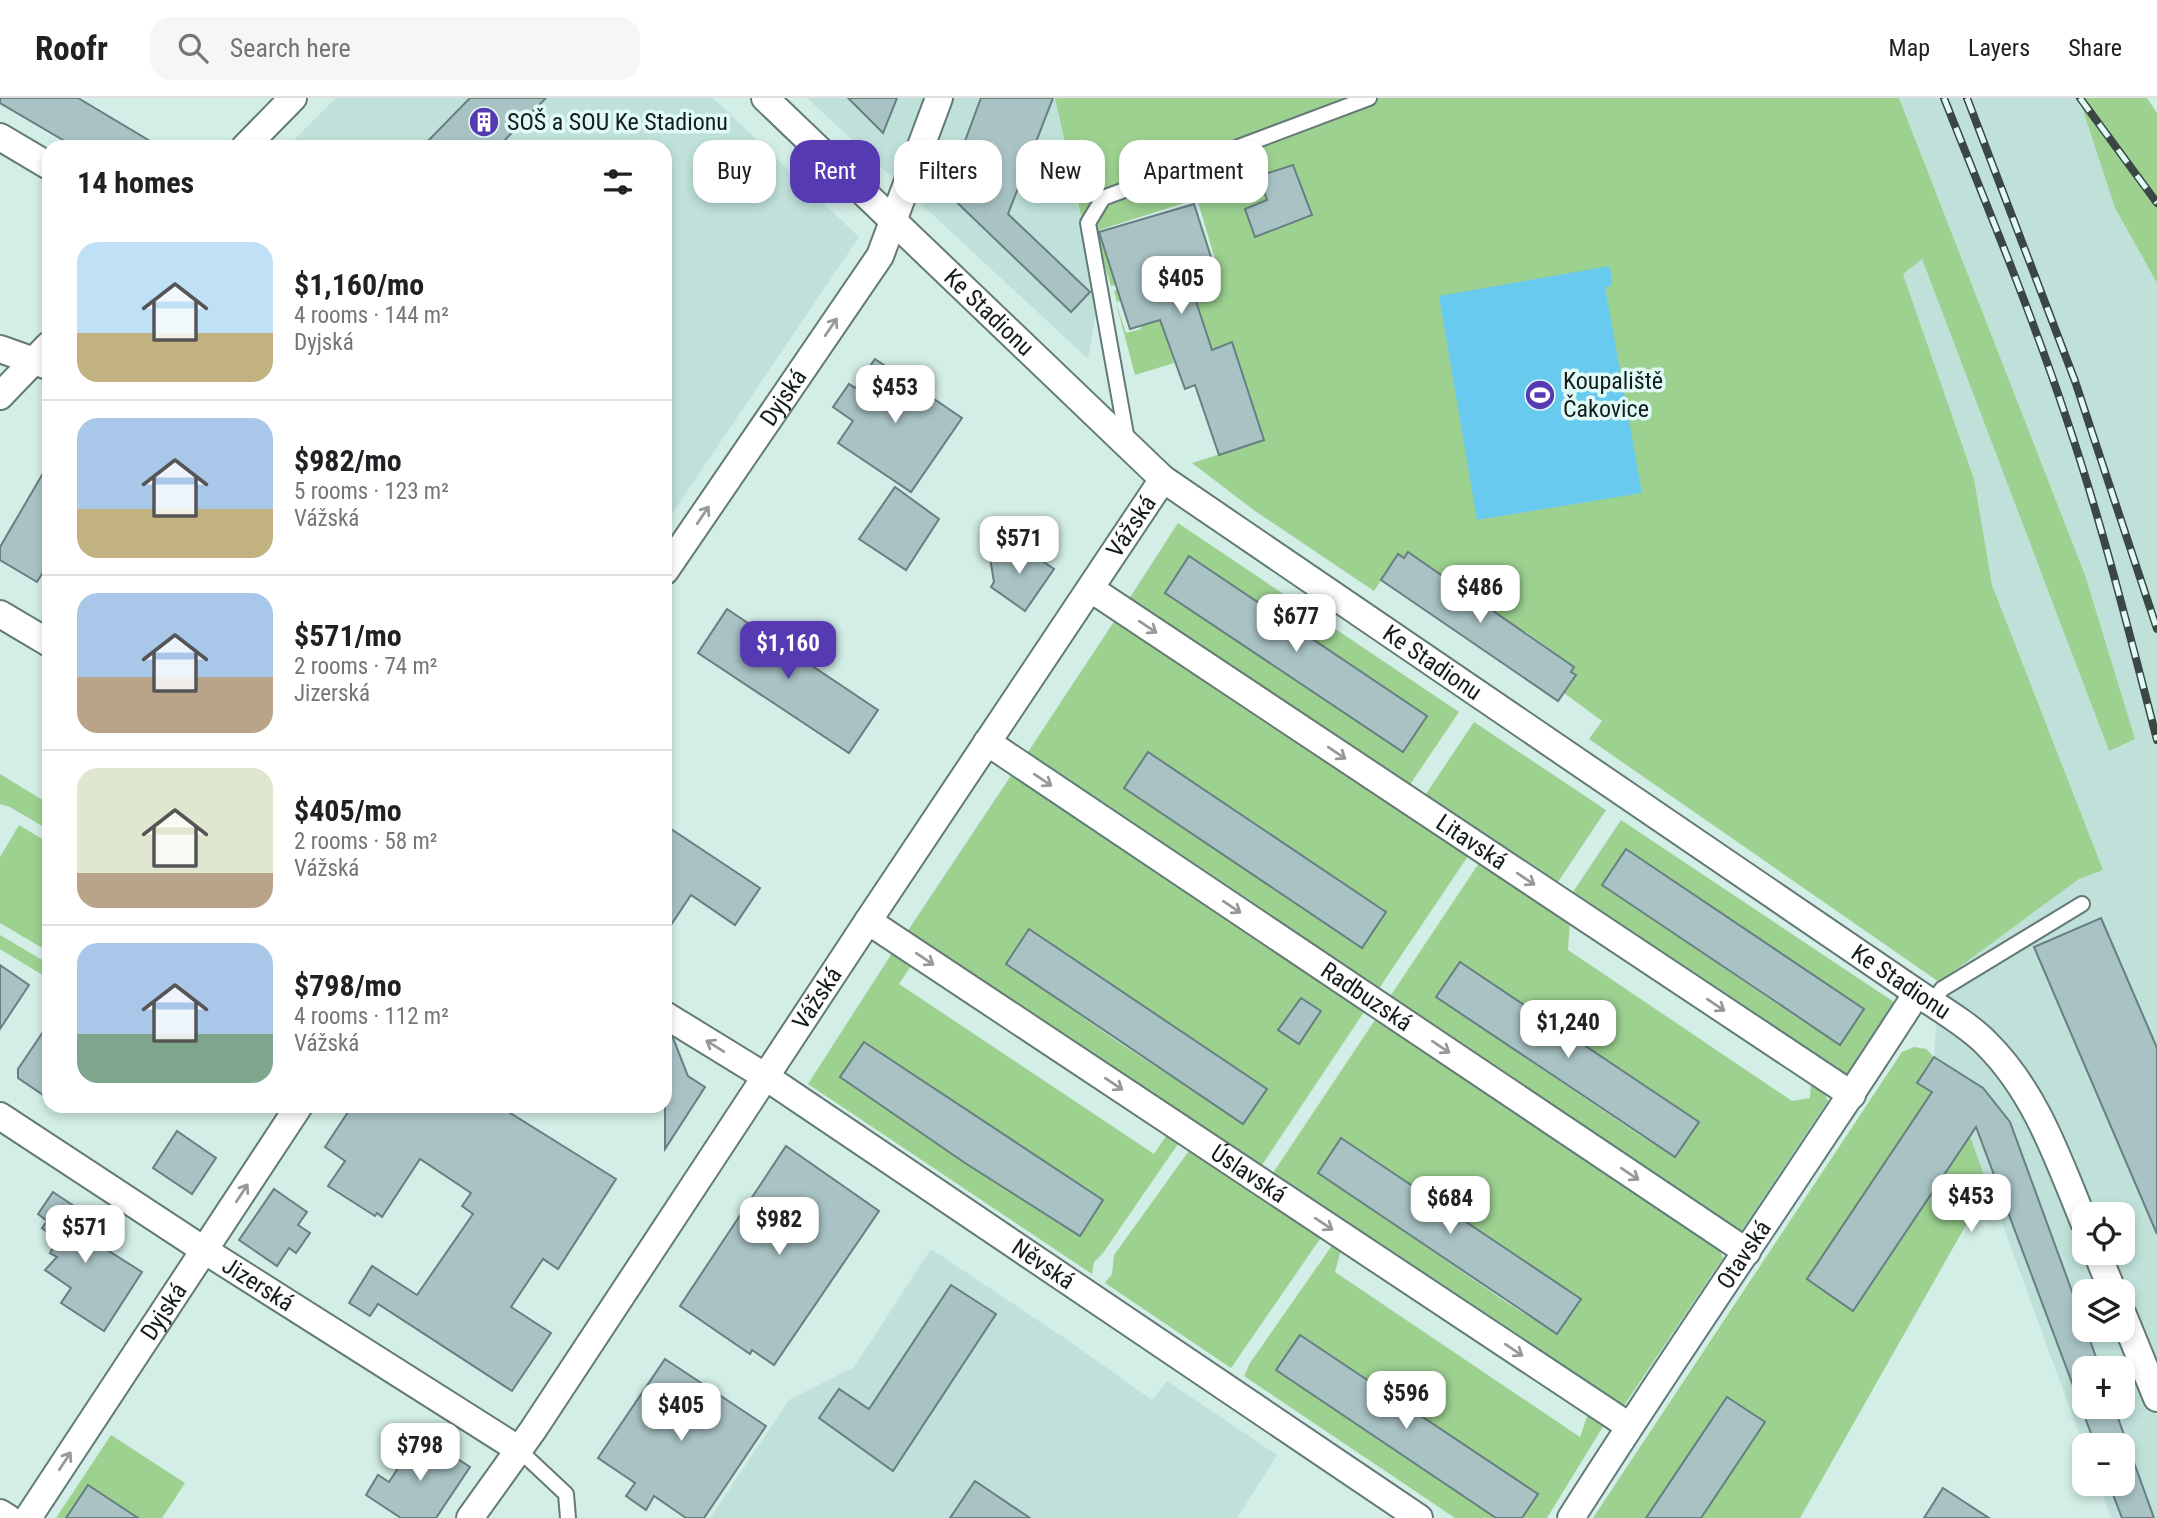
<!DOCTYPE html>
<meta charset="utf-8">
<style>
:root{--surface:#fff;--page:#f6f6f6;--text:#202124;--muted:#757577;--line:#e0e0e0;--accent:#553ab2}
body{margin:0;font-family:"Roboto Condensed",sans-serif;background:var(--page);color:var(--text);height:100vh;display:flex;flex-direction:column;font-size:26px;white-space:nowrap}
*{box-sizing:border-box;margin:0}
p{font-size:23px;color:var(--muted)}
.icon{flex:none;width:38px;height:38px;fill:none;stroke:currentColor;stroke-width:2;stroke-linecap:round;stroke-linejoin:round}
.map{position:relative;flex:1;overflow:hidden}
.panel{position:absolute;left:42px;top:42px;width:630px;height:973px;display:flex;flex-direction:column;background:var(--surface);border-radius:21px;box-shadow:0 4px 10px #0003}
.panel>*{flex:none}
.banner{position:absolute;left:693px;top:42px;width:665px;height:63px;display:flex;gap:14px}
.controls{position:absolute;left:2072px;top:1104px;display:grid;gap:14px}
.controls a{display:grid;place-items:center;width:63px;height:63px;border-radius:14px;background:var(--surface);box-shadow:0 4px 10px #0003;font-size:35px}
.price{position:absolute;translate:-50% -60px;padding:0 16px;border-radius:14px;background:#fff;color:#222;font-size:23px;line-height:46px;filter:drop-shadow(0 2px 4px #0008)}
.price::after{content:'';position:absolute;left:50%;top:42px;width:21px;height:16px;margin-left:-10px;background:inherit;clip-path:polygon(0 0,100% 0,50% 100%)}
.price.selected{background:var(--accent);color:#fff}
ul{padding:0;list-style:none}
li{display:flex;align-items:center;gap:21px;height:175px;padding:0 35px}
li+li{border-top:2px solid var(--line)}
li span{display:grid;place-items:center;flex:none;width:196px;height:140px;border-radius:21px;color:#555}
li>.icon{margin-inline-start:auto}
span .icon{width:84px;height:84px;fill:#fffc;stroke-width:1}
li b{font-size:30px}
h2{display:flex;justify-content:space-between;align-items:center;height:84px;padding:0 35px;font-size:30px}
.pill{padding:0 24px;border-radius:21px;background:var(--surface);box-shadow:0 4px 10px #0003;font-size:24px;line-height:63px}
.pill.selected{background:var(--accent);color:#fff}
header{display:flex;align-items:center;gap:42px;box-sizing:border-box;height:98px;padding:0 35px;background:var(--surface);border-bottom:2px solid var(--line)}
header strong{font-size:33px}
nav{display:flex;gap:38px;margin-inline-start:auto;font-size:24px}
.search{width:490px;height:63px;background:var(--page);display:flex;align-items:center;gap:18px;box-sizing:border-box;padding:0 24px;border-radius:21px;color:var(--muted);font-size:26px}
.map>svg:first-child{display:block}
</style>
<header>
<strong>Roofr</strong>
<div class="search"><svg class="icon" aria-label="search" viewBox="0 0 24 24"><circle cx="10" cy="10" r="6"/><path d="M15 15l6 6"/></svg>Search here</div>
<nav><a>Map</a><a>Layers</a><a>Share</a></nav>
</header>
<div class="map">
<svg width="2157" height="1420" viewBox="0 0 2157 1420">
<rect width="100%" height="100%" fill="#d3ede7"/>
<g fill="#bfe1da" fill-rule="evenodd">
<path d="M336 0H713L859 139 665 426V49H287Z"/>
<path d="M807 0H1055L1098 202 1088 261Z"/>
<path d="M1899 0H2079L2115 110 2157 185V1420H2111L2098 1386H2123V1348L2084 1349 1961 1013 1917 985 1934 958 1939 884 2079 781 2103 772 1992 487 1974 381 1903 176 1922 161 2109 653 2085 477ZM2084 1116H2123V1155H2084ZM2084 1194H2123V1232H2084ZM2084 1270H2123V1309H2084Z"/>
<path d="M931 1151 1063 1239 1152 1302 1167 1283 1277 1357 1237 1420H710L789 1302 854 1269Z"/>
</g>
<g fill="#9cd190" fill-rule="evenodd">
<path d="M1055 0H1899L2085 477 2135 641 2109 653 1922 161 1903 176 1974 381 1992 487 2103 772 2079 781 1939 884 1589 641 1602 623 1564 595 1576 578 1571 574 1574 569 1526 534 1522 540 1488 517 1493 508 1476 497 1470 505 1438 475 1408 454 1404 460 1398 457 1374 493 1255 413 1192 365 1264 342 1232 245 1212 252 1189 182 1152 195 1174 265 1135 277 1116 205 1126 235 1141 231 1133 200 1117 204 1114 193 1215 161 1197 101 1099 132 1116 187 1111 188 1094 134 1085 136Z"/>
<path d="M2079 0H2147L2157 15V185L2115 110Z"/>
<path d="M1178 425 1459 614 1409 688 1129 501ZM1189 458 1427 618 1404 654 1165 495Z"/>
<path d="M1117 519 1470 755 1378 892 1026 657Z"/>
<path d="M1474 624 1606 712 1556 787 1424 699Z"/>
<path d="M1014 673 1366 911 1260 1070 907 834ZM1029 831 1267 991 1244 1026 1118 944 1006 866ZM1301 900 1321 913 1299 946 1278 932Z"/>
<path d="M0 676 49 706V732L10 709 0 706Z"/>
<path d="M1621 722 1894 904 1844 980 1571 797ZM1626 752 1864 911 1841 947 1793 917 1602 787Z"/>
<path d="M19 727 49 745V854L0 825V759Z"/>
<path d="M1481 762 1570 822 1568 852 1792 1003 1810 1000 1811 985 1823 993 1828 1003 1740 1135 1389 900ZM1460 864 1699 1023 1675 1059 1639 1037 1436 899Z"/>
<path d="M0 837 49 866V881L0 851Z"/>
<path d="M894 852 913 865 899 886 1154 1056 1168 1035 1180 1043 1103 1155 1094 1164 1092 1176 808 986ZM864 944 1103 1102 1080 1137 964 1064 840 979Z"/>
<path d="M1377 919 1708 1142 1720 1153 1723 1160 1621 1312 1271 1078ZM1341 1040 1580 1200 1557 1236 1509 1206 1318 1075Z"/>
<path d="M1914 949 1926 951 1934 959 1917 985 1961 1013 1988 1088 1800 1420H1701L1765 1324 1727 1299 1646 1420H1593L1902 954ZM1916 1019 1962 1050 1853 1212 1807 1181Z"/>
<path d="M1191 1050 1322 1138 1231 1270 1105 1185 1112 1176 1114 1157Z"/>
<path d="M1333 1146 1341 1152 1335 1174 1568 1331 1580 1339 1588 1316 1604 1327 1547 1420H1522L1538 1396 1301 1237 1277 1272 1496 1420H1455L1244 1278 1250 1265Z"/>
<path d="M111 1337 185 1385 162 1420H112L120 1408 89 1387 66 1420H56Z"/>
</g>
<path fill="#68caee" d="M1610 168 1612 188 1605 189 1642 395 1477 422 1439 198Z"/>
<g fill="#a9c3c5" stroke="#677f81" stroke-width="2">
<path d="M0 0H78L160 49H75L0 5Z"/>
<path d="M470 0H546L498 49H422Z"/>
<path d="M848 0H897L883 35Z"/>
<path d="M981 0H1053L1008 116 1090 194 1071 214 946 94Z"/>
<path d="M1293 67 1312 117 1255 139 1245 111 1267 102 1259 78Z"/>
<path d="M1194 106 1211 159 1184 167 1212 252 1232 244 1264 342 1219 357 1195 287 1185 291 1160 222 1130 231 1099 134Z"/>
<path d="M875 261 962 320 911 394 838 345 853 323 833 309 849 286 855 290Z"/>
<path d="M49 365V464L37 484 0 462V449Z"/>
<path d="M895 389 939 421 906 472 859 441Z"/>
<path d="M1019 447 1054 471 1025 513 991 489 994 484 990 460 1014 455Z"/>
<path d="M1408 454 1574 569 1571 574 1576 577 1558 603 1381 482 1398 456 1404 460Z"/>
<path d="M1189 458 1427 618 1403 654 1165 495Z"/>
<path d="M727 511 878 612 849 655 698 555Z"/>
<path d="M1148 654 1386 814 1362 850 1124 690Z"/>
<path d="M665 727 760 790 735 827 691 797 665 836Z"/>
<path d="M1626 751 1864 911 1840 947 1602 787Z"/>
<path d="M2101 820 2157 950V1136L2034 849Z"/>
<path d="M1029 831 1267 991 1243 1026 1006 866Z"/>
<path d="M1460 864 1699 1024 1675 1059 1436 899Z"/>
<path d="M0 867 29 887 0 931Z"/>
<path d="M1301 900 1321 913 1299 946 1278 932Z"/>
<path d="M49 925V1001L18 980V971Z"/>
<path d="M665 935 673 940 688 978 705 989 665 1051Z"/>
<path d="M864 944 1103 1102 1080 1138 965 1065 840 979Z"/>
<path d="M1934 959 1983 990 2010 1024 2100 1270H2084V1309H2114L2154 1420H2122L2109 1386H2123V1348L2095 1346 1976 1029 1853 1213 1807 1181 1932 994 1917 985Z"/>
<path d="M352 1008H499L616 1081 558 1171 543 1161 511 1209 551 1235 512 1293 378 1206 370 1218 349 1205 372 1168 417 1197 473 1116 462 1108 471 1095 420 1061 382 1119 377 1115 375 1118 328 1088 345 1063 325 1049Z"/>
<path d="M177 1033 216 1060 192 1096 153 1070Z"/>
<path d="M1341 1040 1581 1201 1557 1236 1318 1075Z"/>
<path d="M786 1048 879 1113 774 1267 752 1252 750 1256 680 1208Z"/>
<path d="M274 1091 307 1114 298 1127 310 1135 296 1155 289 1150 277 1168 239 1142Z"/>
<path d="M53 1094 89 1118 79 1134 142 1174 104 1233 61 1205 71 1190 45 1172 57 1159 50 1155 55 1146 48 1141 51 1137 42 1130 47 1123 38 1116Z"/>
<path d="M951 1187 996 1216 893 1373 819 1320 839 1291 869 1311Z"/>
<path d="M1300 1237 1538 1396 1522 1420H1496L1276 1272Z"/>
<path d="M665 1261 766 1328 704 1420H686L654 1398 646 1412 626 1398 635 1385 598 1360Z"/>
<path d="M1727 1299 1765 1324 1701 1420H1646Z"/>
<path d="M429 1342 470 1369 436 1420H401L366 1397 378 1377 389 1384 412 1349 422 1354Z"/>
<path d="M975 1383 1030 1420H950Z"/>
<path d="M88 1387 138 1420H66Z"/>
<path d="M1943 1390 1989 1420H1924Z"/>
</g>
<g fill="none" stroke-linecap="round" stroke-linejoin="round">
<g stroke="#637a76" stroke-width="18">
<g id="lane">
<path d="M1127 342 1088 125 1103 100 1369 0"/>
<path d="M1932 905 1942 891 2082 806"/>
<path d="M518 1351 566 1396 568 1420"/>
</g>
</g>
<g stroke="#637a76" stroke-width="30">
<g id="street">
<path id="s1" d="M765 0 1163 381 1917 895C1939 910 1969 927 1987 946 2036 995 2058 1061 2084 1124"/>
<path d="M0 39 49 68"/>
<path d="M245 49 293 0"/>
<path d="M0 251 48 268"/>
<path d="M0 298 49 247"/>
<path id="s2" d="M665 473 880 158 939 0"/>
<path id="s3" d="M1091 491 1852 997"/>
<path d="M0 516 49 545"/>
<path id="s4" d="M987 644 1747 1154"/>
<path id="s5" d="M868 823 1629 1328"/>
<path id="s6" d="M665 917 766 979 1419 1420"/>
<path id="s7" d="M0 1018 204 1152 518 1351"/>
<path d="M2097 1155 2113 1194"/>
<path d="M2123 1217 2157 1300"/>
<path d="M0 1415 8 1420"/>
<path id="s8" d="M28 1420 299 1008"/>
<path id="s9" d="M470 1420 533 1332 868 823 1163 381"/>
<path id="s10" d="M1571 1420C1683 1243 1804 1071 1917 895"/>
</g>
</g>
<use href="#lane" stroke="#fff" stroke-width="14"/>
<use href="#street" stroke="#fff" stroke-width="26"/>
<g stroke="#3b4744" stroke-width="8">
<g id="rail">
<path d="M1944 0C1986 106 2030 211 2066 319 2102 425 2129 534 2157 642"/>
<path d="M1967 0 2075 283 2157 531"/>
<path d="M2080 0 2157 105"/>
</g>
</g>
<use href="#rail" stroke="#e0faf5" stroke-width="5" stroke-dasharray="16" stroke-linecap="butt"/>
</g>
<defs><path id="oneway-shaft" d="M-6 0H5M1.5-3L5.5 0L1.5 3" fill="none" stroke-width="1.6" stroke-linecap="round" stroke-linejoin="round" transform="scale(1.75)"/></defs>
<g stroke="#959998">
<use href="#oneway-shaft" transform="translate(831 229) rotate(-56)"/>
<use href="#oneway-shaft" transform="translate(703 417) rotate(-56)"/>
<use href="#oneway-shaft" transform="translate(1148 529) rotate(34)"/>
<use href="#oneway-shaft" transform="translate(1337 655) rotate(34)"/>
<use href="#oneway-shaft" transform="translate(1043 682) rotate(34)"/>
<use href="#oneway-shaft" transform="translate(1526 781) rotate(34)"/>
<use href="#oneway-shaft" transform="translate(1232 809) rotate(34)"/>
<use href="#oneway-shaft" transform="translate(925 861) rotate(34)"/>
<use href="#oneway-shaft" transform="translate(1716 907) rotate(34)"/>
<use href="#oneway-shaft" transform="translate(715 948) rotate(-148)"/>
<use href="#oneway-shaft" transform="translate(1441 949) rotate(34)"/>
<use href="#oneway-shaft" transform="translate(1114 986) rotate(34)"/>
<use href="#oneway-shaft" transform="translate(1630 1076) rotate(34)"/>
<use href="#oneway-shaft" transform="translate(242 1095) rotate(-57)"/>
<use href="#oneway-shaft" transform="translate(1324 1126) rotate(34)"/>
<use href="#oneway-shaft" transform="translate(1514 1252) rotate(34)"/>
<use href="#oneway-shaft" transform="translate(65 1363) rotate(-57)"/>
</g>
<defs>
<g id="building-disc" transform="scale(1.575)"><circle r="9.5" fill="#553ab2" stroke="#e0faf5"/><path d="M-4-6H4V6H1V3H-1V6H-4ZM-2.5-4.3h1.7v1.8h-1.7ZM.8-4.3h1.7v1.8H.8ZM-2.5-1h1.7V.8h-1.7ZM.8-1h1.7V.8H.8Z" fill="#fff"/></g>
<g id="stadium-disc" transform="scale(1.575)"><circle r="9.5" fill="#553ab2" stroke="#e0faf5"/><path d="M0-5a6.5 5 0 1 0 0 10a6.5 5 0 1 0 0-10ZM-3.5-1.8h7v3.6h-7Z" fill="#fff"/></g>
</defs>
<g fill-rule="evenodd">
<use href="#building-disc" x="484" y="24"/>
<use href="#stadium-disc" x="1540" y="297"/>
</g>
<g text-anchor="middle" stroke-width="7" stroke-linejoin="round" paint-order="stroke">
<g font-size="24" fill="#141d1b" stroke="#e0faf5" text-anchor="start">
<text x="507" y="32">SOŠ a SOU Ke Stadionu</text>
<text x="1563" y="291">Koupaliště<tspan x="1563" dy="28">Čakovice</tspan></text>
</g>
<g font-size="24" fill="#141d1b" stroke="#e0faf5">
<text dy="8" stroke="none"><textPath href="#s1" startOffset="310">Ke Stadionu</textPath></text>
<text dy="8" stroke="none"><textPath href="#s2" startOffset="210">Dyjská</textPath></text>
<text dy="8" stroke="none"><textPath href="#s9" startOffset="1192">Vážská</textPath></text>
<text dy="8" stroke="none"><textPath href="#s1" startOffset="877">Ke Stadionu</textPath></text>
<text dy="8" stroke="none"><textPath href="#s3" startOffset="457">Litavská</textPath></text>
<text dy="8" stroke="none"><textPath href="#s1" startOffset="1444">Ke Stadionu</textPath></text>
<text dy="8" stroke="none"><textPath href="#s4" startOffset="457">Radbuzská</textPath></text>
<text dy="8" stroke="none"><textPath href="#s9" startOffset="625">Vážská</textPath></text>
<text dy="8" stroke="none"><textPath href="#s5" startOffset="457">Úslavská</textPath></text>
<text dy="8" stroke="none"><textPath href="#s10" startOffset="315">Otavská</textPath></text>
<text dy="8" stroke="none"><textPath href="#s6" startOffset="453">Něvská</textPath></text>
<text dy="8" stroke="none"><textPath href="#s7" startOffset="308">Jizerská</textPath></text>
<text dy="8" stroke="none"><textPath href="#s8" startOffset="247">Dyjská</textPath></text>
</g>
</g>
</svg>
<div class="controls">
<a><svg class="icon" aria-label="locate" viewBox="0 0 24 24"><circle cx="12" cy="12" r="6"/><path d="M12 2v4M12 18v4M2 12h4M18 12h4"/></svg></a>
<a><svg class="icon" aria-label="layers" viewBox="0 0 24 24"><path d="M12 4l9 5-9 5-9-5zM3 14l9 5 9-5"/></svg></a>
<a>+</a>
<a>−</a>
</div>
<b class="price" style="left:1181px;top:218px">$405</b>
<b class="price" style="left:895px;top:327px">$453</b>
<b class="price" style="left:1019px;top:478px">$571</b>
<b class="price" style="left:1480px;top:527px">$486</b>
<b class="price" style="left:1296px;top:556px">$677</b>
<b class="price selected" style="left:788px;top:583px">$1,160</b>
<b class="price" style="left:1568px;top:962px">$1,240</b>
<b class="price" style="left:1971px;top:1136px">$453</b>
<b class="price" style="left:1450px;top:1138px">$684</b>
<b class="price" style="left:779px;top:1159px">$982</b>
<b class="price" style="left:85px;top:1167px">$571</b>
<b class="price" style="left:1406px;top:1333px">$596</b>
<b class="price" style="left:681px;top:1345px">$405</b>
<b class="price" style="left:420px;top:1385px">$798</b>
<div class="banner">
<a class="pill">Buy</a>
<a class="pill selected">Rent</a>
<a class="pill">Filters</a>
<a class="pill">New</a>
<a class="pill">Apartment</a>
</div>
<section class="panel">
<h2>14 homes<svg class="icon" aria-label="filters" viewBox="0 0 24 24"><path d="M4 7h16M4 17h16"/><circle cx="9" cy="7" r="2"/><circle cx="15" cy="17" r="2"/></svg></h2>
<ul>
<li><span style="background:linear-gradient(#bfe0f5 65%,#c2b280 0)"><svg class="icon" aria-label="home" viewBox="0 0 24 24"><path d="M3 11l9-7 9 7M6 9v11h12V9"/></svg></span><div><b>$1,160/mo</b><p>4 rooms · 144 m²</p><p>Dyjská</p></div></li>
<li><span style="background:linear-gradient(#a9c7e8 65%,#c2b280 0)"><svg class="icon" aria-label="home" viewBox="0 0 24 24"><path d="M3 11l9-7 9 7M6 9v11h12V9"/></svg></span><div><b>$982/mo</b><p>5 rooms · 123 m²</p><p>Vážská</p></div></li>
<li><span style="background:linear-gradient(#a9c7e8 60%,#b9a48a 0)"><svg class="icon" aria-label="home" viewBox="0 0 24 24"><path d="M3 11l9-7 9 7M6 9v11h12V9"/></svg></span><div><b>$571/mo</b><p>2 rooms · 74 m²</p><p>Jizerská</p></div></li>
<li><span style="background:linear-gradient(#dfe7d0 75%,#b9a48a 0)"><svg class="icon" aria-label="home" viewBox="0 0 24 24"><path d="M3 11l9-7 9 7M6 9v11h12V9"/></svg></span><div><b>$405/mo</b><p>2 rooms · 58 m²</p><p>Vážská</p></div></li>
<li><span style="background:linear-gradient(#a9c7e8 65%,#7fa58c 0)"><svg class="icon" aria-label="home" viewBox="0 0 24 24"><path d="M3 11l9-7 9 7M6 9v11h12V9"/></svg></span><div><b>$798/mo</b><p>4 rooms · 112 m²</p><p>Vážská</p></div></li>
</ul>
</section>
</div>
